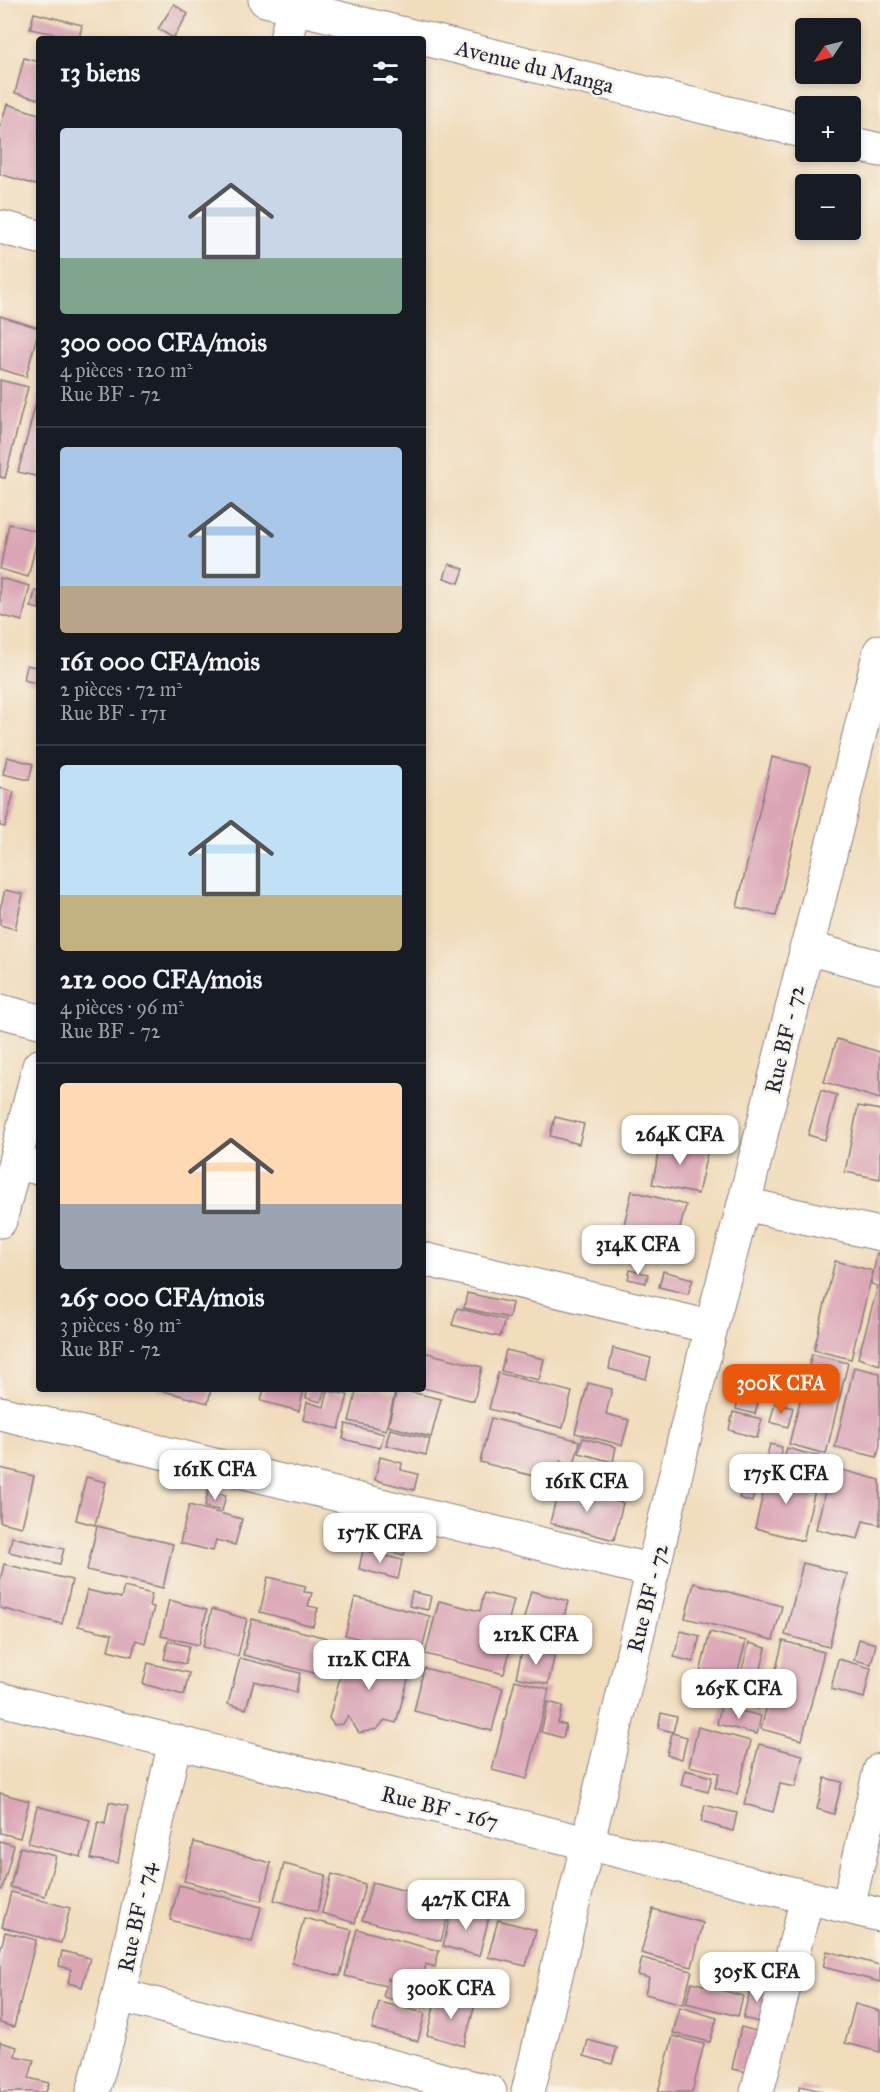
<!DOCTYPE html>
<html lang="fr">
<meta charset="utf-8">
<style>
:root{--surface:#171b24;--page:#242831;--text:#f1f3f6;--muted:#9ea1a6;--line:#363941;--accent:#ea580c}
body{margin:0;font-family:"IM FELL Great Primer",serif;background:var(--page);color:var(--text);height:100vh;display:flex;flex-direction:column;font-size:22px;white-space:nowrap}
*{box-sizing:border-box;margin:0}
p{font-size:20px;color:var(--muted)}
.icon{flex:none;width:33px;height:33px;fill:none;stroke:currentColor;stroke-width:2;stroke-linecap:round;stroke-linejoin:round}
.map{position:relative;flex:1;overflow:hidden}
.side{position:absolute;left:36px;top:36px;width:390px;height:1356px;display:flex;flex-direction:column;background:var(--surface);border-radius:6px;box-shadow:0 3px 9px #0003}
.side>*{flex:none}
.needle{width:39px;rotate:235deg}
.buttons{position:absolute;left:795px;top:18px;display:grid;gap:12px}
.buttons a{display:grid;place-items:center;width:66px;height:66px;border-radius:6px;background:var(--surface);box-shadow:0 3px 9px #0003;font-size:30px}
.price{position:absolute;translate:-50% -51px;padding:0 14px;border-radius:12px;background:#fff;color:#222;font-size:20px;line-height:39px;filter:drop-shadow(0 2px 3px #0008)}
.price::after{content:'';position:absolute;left:50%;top:36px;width:18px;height:14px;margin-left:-9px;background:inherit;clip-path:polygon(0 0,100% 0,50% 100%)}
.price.selected{background:var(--accent);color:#fff}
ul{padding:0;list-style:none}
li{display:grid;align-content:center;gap:12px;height:318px;padding:0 24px}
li+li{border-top:2px solid var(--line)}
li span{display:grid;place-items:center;height:186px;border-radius:6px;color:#555}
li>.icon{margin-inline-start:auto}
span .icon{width:108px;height:108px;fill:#fffc;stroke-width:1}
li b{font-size:26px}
h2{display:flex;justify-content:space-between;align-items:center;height:72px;padding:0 24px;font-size:26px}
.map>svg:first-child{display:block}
</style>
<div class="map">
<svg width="880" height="2092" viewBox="0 0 880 2092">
<rect width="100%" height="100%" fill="#f7f3e8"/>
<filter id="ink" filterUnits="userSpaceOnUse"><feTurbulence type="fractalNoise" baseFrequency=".0167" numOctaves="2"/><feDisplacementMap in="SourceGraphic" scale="12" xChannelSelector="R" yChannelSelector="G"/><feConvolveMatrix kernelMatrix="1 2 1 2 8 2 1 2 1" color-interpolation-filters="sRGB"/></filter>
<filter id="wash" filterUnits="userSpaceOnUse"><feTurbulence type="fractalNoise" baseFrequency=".008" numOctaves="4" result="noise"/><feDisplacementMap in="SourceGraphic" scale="24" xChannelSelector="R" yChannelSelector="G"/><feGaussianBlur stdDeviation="1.35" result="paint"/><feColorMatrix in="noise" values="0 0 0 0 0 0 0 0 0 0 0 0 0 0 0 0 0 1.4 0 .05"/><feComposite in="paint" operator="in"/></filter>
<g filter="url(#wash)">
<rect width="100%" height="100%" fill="#f1dcbc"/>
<g id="blocks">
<g fill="#daa6b6">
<path d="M174 4 188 14 173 38 158 29Z"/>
<path d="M34 13 82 25 79 39 30 29Z"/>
<path d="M24 58 39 62V99L15 93Z"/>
<path d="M7 104 39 114V186L0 174V128Z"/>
<path d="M0 316 39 328 26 377 0 369Z"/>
<path d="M0 380 28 387 5 478 0 477Z"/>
<path d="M39 391V477L18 472Z"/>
<path d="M9 524 39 532 28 577 0 569Z"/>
<path d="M449 564 464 569 459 583 444 578Z"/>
<path d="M0 578 30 586 22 621 0 615Z"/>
<path d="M35 591 39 592V609L31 607Z"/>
<path d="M27 665 39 668V684L24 680Z"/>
<path d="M7 757 33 764 29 780 3 774Z"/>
<path d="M772 757 811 766 776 916 737 907Z"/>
<path d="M0 788 14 792 5 827 0 826Z"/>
<path d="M5 890 23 894 15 929 0 925V909Z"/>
<path d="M837 1039 880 1052V1099L824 1082Z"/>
<path d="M821 1090 837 1095 825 1140 808 1135Z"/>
<path d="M858 1106 880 1110V1179L845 1172Z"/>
<path d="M555 1117 584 1124 579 1144 550 1136Z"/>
<path d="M662 1138 708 1149 698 1194 652 1184Z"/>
<path d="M632 1191 686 1205 674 1251 621 1237Z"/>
<path d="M877 1253 880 1254V1365L858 1358 878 1286 871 1284Z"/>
<path d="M835 1261 873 1271 851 1359 814 1350Z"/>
<path d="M630 1270 648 1274 646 1283 628 1279Z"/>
<path d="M663 1271 693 1279 688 1294 659 1287Z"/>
<path d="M467 1293 512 1303 509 1318 464 1308Z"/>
<path d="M457 1308 505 1320 500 1337 452 1325Z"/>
<path d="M613 1348 651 1358 646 1379 609 1369Z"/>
<path d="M506 1350 544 1359 539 1380 501 1371Z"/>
<path d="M423 1352 482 1367 474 1401 423 1388Z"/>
<path d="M812 1354 848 1363 826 1454 789 1444Z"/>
<path d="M783 1367 802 1371 798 1390 778 1385Z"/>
<path d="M854 1367 880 1373V1445L877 1457 835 1447Z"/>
<path d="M498 1373 572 1392 563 1428 489 1409Z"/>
<path d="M744 1375 764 1380 755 1414 736 1409Z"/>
<path d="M588 1383 612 1389 606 1414 629 1420 622 1445 575 1433Z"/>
<path d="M156 1389H211L208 1403Z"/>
<path d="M264 1389H304L299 1411 261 1401Z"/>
<path d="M308 1389H325L321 1402 306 1398Z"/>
<path d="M357 1389H378L395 1393 386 1430 349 1421Z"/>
<path d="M397 1389 441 1399 431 1437 388 1426Z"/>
<path d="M328 1391 348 1395 339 1429 303 1420 307 1402 324 1407Z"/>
<path d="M775 1403 793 1408 788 1427 770 1422Z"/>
<path d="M733 1412 762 1419 757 1438 729 1430Z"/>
<path d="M491 1418 580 1441 574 1465 561 1461 556 1482 480 1462Z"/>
<path d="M346 1424 384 1434 380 1448 343 1439Z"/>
<path d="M390 1429 430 1439 426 1455 386 1445Z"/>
<path d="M583 1438 616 1447 613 1462 579 1453Z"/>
<path d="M770 1444 782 1447 777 1467 765 1464Z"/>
<path d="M787 1448 821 1457 816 1476 781 1467Z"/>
<path d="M380 1457 402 1463 401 1470 418 1474 414 1490 375 1480Z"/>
<path d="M740 1459 762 1464 752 1502 739 1498 745 1474 736 1472Z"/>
<path d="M831 1467 880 1480V1525L863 1521 858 1539 816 1529Z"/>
<path d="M0 1468 34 1476 22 1527 0 1522Z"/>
<path d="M769 1469 817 1482 803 1541 755 1528Z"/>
<path d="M86 1477 106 1482 95 1525 76 1520Z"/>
<path d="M559 1487 623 1503 614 1540 550 1523Z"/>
<path d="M208 1490 226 1495 222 1511 205 1507Z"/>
<path d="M189 1505 242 1519 235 1545 216 1540 213 1551 180 1543Z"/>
<path d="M97 1526 173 1544 163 1588 87 1570Z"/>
<path d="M368 1531 408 1540 404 1555 364 1546Z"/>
<path d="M12 1537 64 1549 60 1564 9 1552Z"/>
<path d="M363 1550 402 1560 398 1579 359 1569Z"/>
<path d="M803 1563 847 1574 829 1647 785 1635Z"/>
<path d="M4 1564 72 1580 62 1624 0 1608V1581Z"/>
<path d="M268 1577 306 1586 304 1592 312 1593 308 1606 318 1608 313 1626 260 1612Z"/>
<path d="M694 1583 782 1606 773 1640 685 1618Z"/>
<path d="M124 1587 152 1594 149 1606 154 1607 145 1643 136 1640 132 1656 108 1650 112 1634 78 1626 87 1590 121 1598Z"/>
<path d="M531 1591 568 1601 557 1644 520 1634Z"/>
<path d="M412 1592 431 1596 428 1610 409 1606Z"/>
<path d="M484 1593 514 1600 509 1619 517 1621 504 1674 425 1654 439 1601 480 1611Z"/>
<path d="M355 1597 430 1616 421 1654 345 1635Z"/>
<path d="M169 1600 207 1610 199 1645 161 1636Z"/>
<path d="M212 1609 247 1619 238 1656 203 1647Z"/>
<path d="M252 1619 327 1638 318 1674 243 1655Z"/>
<path d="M681 1631 700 1636 693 1662 674 1657Z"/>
<path d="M710 1632 746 1641 733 1690 760 1697 757 1709 695 1693Z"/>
<path d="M859 1639 876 1644 871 1664 854 1660Z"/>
<path d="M168 1641 189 1646 185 1664 164 1659Z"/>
<path d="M783 1641 824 1652 802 1740 761 1729Z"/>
<path d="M749 1643 766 1648 759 1677 741 1673Z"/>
<path d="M523 1647 555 1654 548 1684 516 1677Z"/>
<path d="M348 1648 412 1665 396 1723 385 1720 377 1729 359 1733 348 1716 343 1724 334 1725 329 1718Z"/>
<path d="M240 1658 300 1673 296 1692 254 1681 246 1709 228 1704Z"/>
<path d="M838 1659 871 1668 864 1698 831 1689Z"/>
<path d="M148 1663 189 1673 184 1695 143 1684Z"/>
<path d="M424 1668 503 1688 492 1731 414 1711Z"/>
<path d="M515 1680 549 1689 527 1779 492 1770Z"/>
<path d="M548 1702 563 1706 558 1723 566 1725 563 1738 541 1732Z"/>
<path d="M721 1706 761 1716 757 1734 717 1724Z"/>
<path d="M661 1713 677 1717 673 1732 658 1728Z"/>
<path d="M698 1727 751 1741 737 1794 715 1788 719 1773 689 1766Z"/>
<path d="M672 1733 687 1737 682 1759 667 1755Z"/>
<path d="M759 1744 803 1755 795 1787 780 1784 773 1812 744 1804Z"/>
<path d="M685 1770 712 1777 708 1792 681 1785Z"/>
<path d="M825 1778 842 1782 834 1814 817 1809Z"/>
<path d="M0 1793 29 1801 20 1838 0 1833Z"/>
<path d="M109 1802 128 1806 118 1863 91 1859 98 1822 105 1824Z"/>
<path d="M705 1805 737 1813 733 1831 701 1822Z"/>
<path d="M37 1806 90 1820 81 1857 28 1843Z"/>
<path d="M0 1841 14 1845 2 1890H0Z"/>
<path d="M194 1842 271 1863 261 1901 184 1881Z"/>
<path d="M20 1847 56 1856 45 1896 10 1887Z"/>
<path d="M284 1864 326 1875 317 1912 274 1900Z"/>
<path d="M332 1874 365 1884 355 1923 322 1913Z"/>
<path d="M372 1882 451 1903 441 1941 362 1920Z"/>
<path d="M179 1885 261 1907 252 1942 170 1920Z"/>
<path d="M11 1892 70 1908 61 1943 2 1927Z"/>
<path d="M452 1907 489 1917 479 1956 443 1946Z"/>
<path d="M653 1909 703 1923 692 1967 641 1953Z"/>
<path d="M304 1918 352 1930 340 1976 292 1963Z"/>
<path d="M498 1920 536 1930 526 1966 488 1957Z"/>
<path d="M357 1929 439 1951 435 1967 426 1964 421 1987 387 1978V1980L427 1991 423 2007 383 1997 386 1986 345 1976Z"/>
<path d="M5 1932 36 1940 14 2027 0 2023V1952Z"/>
<path d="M62 1951 90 1958 82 1987 68 1983 71 1969 59 1966Z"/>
<path d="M827 1951 880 1965V1982L823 1967Z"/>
<path d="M642 1958 692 1971 683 2004 645 1994 649 1978 638 1975Z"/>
<path d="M692 1982 743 1996 738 2016 686 2003Z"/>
<path d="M752 1982 771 1987 762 2023 743 2018Z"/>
<path d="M437 1995 475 2004 464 2046 427 2035Z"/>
<path d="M379 2002 425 2013 418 2041 372 2029Z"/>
<path d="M855 2004 880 2011V2052L845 2043Z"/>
<path d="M680 2007 717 2018 710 2042 673 2033Z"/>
<path d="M741 2027 760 2032 751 2073 732 2069Z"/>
<path d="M673 2036 704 2044 692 2092H658Z"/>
<path d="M588 2040 617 2048 612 2064 584 2056Z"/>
<path d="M0 2042 17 2047 15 2056 34 2060 29 2078 49 2083 46 2092H0Z"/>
<path d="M800 2086 822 2091V2092H798Z"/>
</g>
</g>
</g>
<g filter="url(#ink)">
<use href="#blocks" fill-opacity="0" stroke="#8a7f7c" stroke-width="1.5"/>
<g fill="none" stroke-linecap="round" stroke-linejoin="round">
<g stroke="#8a7f7c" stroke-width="35">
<g id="street">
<path d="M0 227 39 237"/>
<path d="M806 948 880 967"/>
<path d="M0 1011 39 1021"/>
<path d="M15 1163 39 1168"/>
<path d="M744 1204 880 1234"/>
<path d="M423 1259 711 1327"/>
<path d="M0 1413 653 1571"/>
<path d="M0 1699 880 1915"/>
<path d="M848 1907 880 1770"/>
<path d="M119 1995 490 2092"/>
<path d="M93 2092 119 1995 175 1741"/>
<path d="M528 2092 711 1327 744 1204 880 651"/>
<path d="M757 2092 807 1898"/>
</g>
</g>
<g stroke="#8a7f7c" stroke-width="35">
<g id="secondary">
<path d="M265 0 806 132"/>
<path d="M286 39 295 0"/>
<path d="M850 143 880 150"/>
<path d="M0 1221 39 1066"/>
</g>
</g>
<use href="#street" stroke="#fff" stroke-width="33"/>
<use href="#secondary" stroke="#fff" stroke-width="33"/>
</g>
</g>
<g text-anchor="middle" stroke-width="5" stroke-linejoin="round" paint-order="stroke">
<g font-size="22" fill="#22223b" stroke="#f7f3e8">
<text transform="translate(535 66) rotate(14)" y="8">Avenue du Manga</text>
<text transform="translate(784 1039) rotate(-77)" y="8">Rue BF - 72</text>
<text transform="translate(647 1598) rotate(-76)" y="8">Rue BF - 72</text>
<text transform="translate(440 1807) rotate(14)" y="8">Rue BF - 167</text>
<text transform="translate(136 1917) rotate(-78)" y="8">Rue BF - 74</text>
</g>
</g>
</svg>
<div class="buttons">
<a><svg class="needle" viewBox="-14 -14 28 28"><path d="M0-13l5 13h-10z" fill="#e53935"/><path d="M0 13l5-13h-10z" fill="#9ea1a6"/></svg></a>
<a>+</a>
<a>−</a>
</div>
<b class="price" style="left:680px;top:1166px">264K CFA</b>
<b class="price" style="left:638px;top:1276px">314K CFA</b>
<b class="price selected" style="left:781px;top:1415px">300K CFA</b>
<b class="price" style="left:215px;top:1501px">161K CFA</b>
<b class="price" style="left:786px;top:1505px">175K CFA</b>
<b class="price" style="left:587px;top:1513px">161K CFA</b>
<b class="price" style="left:380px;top:1564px">157K CFA</b>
<b class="price" style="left:536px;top:1666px">212K CFA</b>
<b class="price" style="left:369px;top:1691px">112K CFA</b>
<b class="price" style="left:739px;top:1720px">265K CFA</b>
<b class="price" style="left:466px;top:1931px">427K CFA</b>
<b class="price" style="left:757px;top:2003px">305K CFA</b>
<b class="price" style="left:451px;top:2020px">300K CFA</b>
<section class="side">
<h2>13 biens<svg class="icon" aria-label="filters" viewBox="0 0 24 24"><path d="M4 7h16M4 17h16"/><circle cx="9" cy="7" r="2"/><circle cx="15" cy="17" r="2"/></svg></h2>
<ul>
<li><span style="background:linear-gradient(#c9d6e8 70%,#7fa58c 0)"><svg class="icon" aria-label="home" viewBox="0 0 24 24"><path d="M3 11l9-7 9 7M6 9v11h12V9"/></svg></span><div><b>300 000 CFA/mois</b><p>4 pièces · 120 m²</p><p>Rue BF - 72</p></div></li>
<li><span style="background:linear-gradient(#a9c7e8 75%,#b9a48a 0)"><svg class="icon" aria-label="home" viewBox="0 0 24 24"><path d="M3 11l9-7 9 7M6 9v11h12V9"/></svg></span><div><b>161 000 CFA/mois</b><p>2 pièces · 72 m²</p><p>Rue BF - 171</p></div></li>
<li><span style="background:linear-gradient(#bfe0f5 70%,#c2b280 0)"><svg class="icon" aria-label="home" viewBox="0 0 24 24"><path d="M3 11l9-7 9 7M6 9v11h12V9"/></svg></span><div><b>212 000 CFA/mois</b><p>4 pièces · 96 m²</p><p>Rue BF - 72</p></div></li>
<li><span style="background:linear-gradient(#ffd9b3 65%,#9aa5b1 0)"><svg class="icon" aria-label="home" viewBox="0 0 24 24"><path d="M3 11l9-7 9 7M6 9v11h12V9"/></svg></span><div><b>265 000 CFA/mois</b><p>3 pièces · 89 m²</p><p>Rue BF - 72</p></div></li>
</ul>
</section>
</div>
